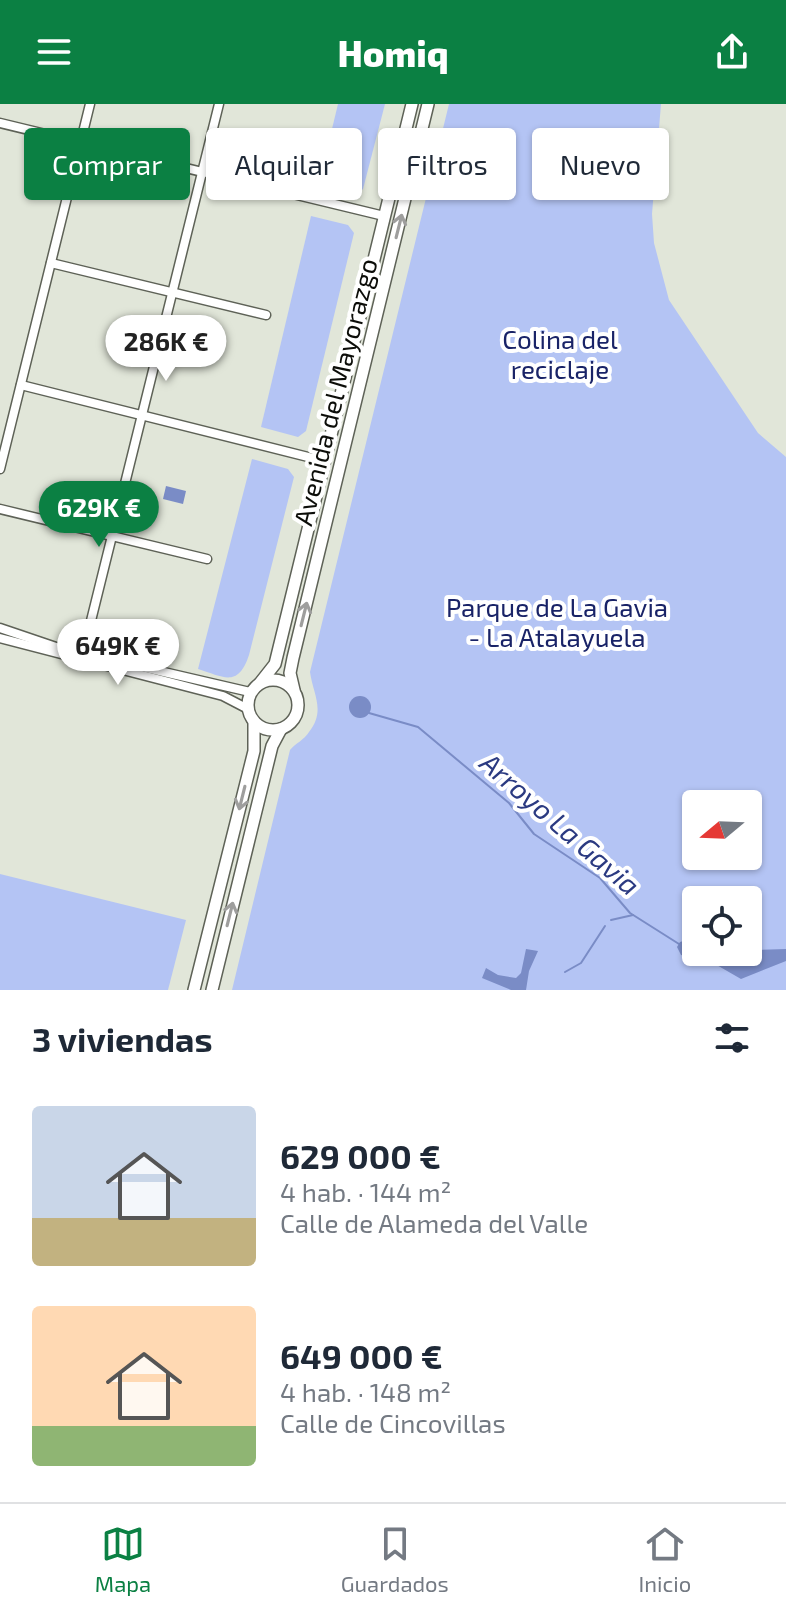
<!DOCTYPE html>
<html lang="es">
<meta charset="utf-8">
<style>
:root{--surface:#fff;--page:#f2f2f3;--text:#1f2937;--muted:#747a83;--line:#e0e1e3;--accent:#0b8043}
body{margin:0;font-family:"Exo 2",sans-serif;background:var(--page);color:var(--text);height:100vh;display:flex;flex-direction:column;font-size:30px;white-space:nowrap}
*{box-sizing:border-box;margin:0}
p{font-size:26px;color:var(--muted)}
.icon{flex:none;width:44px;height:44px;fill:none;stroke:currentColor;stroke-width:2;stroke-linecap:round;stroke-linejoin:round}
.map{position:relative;height:886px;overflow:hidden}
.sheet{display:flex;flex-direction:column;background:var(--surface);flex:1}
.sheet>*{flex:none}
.banner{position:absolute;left:24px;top:24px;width:738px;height:72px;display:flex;gap:16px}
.needle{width:52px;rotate:251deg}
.tools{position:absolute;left:682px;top:686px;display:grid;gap:16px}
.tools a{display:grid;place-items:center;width:80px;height:80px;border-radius:8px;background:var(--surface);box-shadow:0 2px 6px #0004;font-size:40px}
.price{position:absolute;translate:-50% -68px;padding:0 18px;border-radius:28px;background:#fff;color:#222;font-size:26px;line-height:52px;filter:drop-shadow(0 2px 4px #0008)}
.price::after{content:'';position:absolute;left:50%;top:48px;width:24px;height:18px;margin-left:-12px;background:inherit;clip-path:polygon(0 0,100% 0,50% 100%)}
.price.selected{background:var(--accent);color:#fff}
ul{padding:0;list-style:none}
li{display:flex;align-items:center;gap:24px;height:200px;padding:0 32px}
li span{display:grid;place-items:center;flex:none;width:224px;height:160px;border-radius:8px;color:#555}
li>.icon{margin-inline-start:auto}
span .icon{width:96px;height:96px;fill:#fffc;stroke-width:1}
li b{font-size:34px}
h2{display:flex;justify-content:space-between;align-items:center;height:96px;padding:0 32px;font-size:34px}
.pill{padding:0 28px;border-radius:8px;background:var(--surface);box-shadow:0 2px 6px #0004;font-size:28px;line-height:72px}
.pill.selected{background:var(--accent);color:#fff}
header{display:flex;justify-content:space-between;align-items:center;height:104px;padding:0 32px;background:var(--accent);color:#fff;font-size:36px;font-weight:800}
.tab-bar{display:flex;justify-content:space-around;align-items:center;height:112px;border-top:2px solid var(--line);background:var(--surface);font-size:22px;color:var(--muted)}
.tab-bar a{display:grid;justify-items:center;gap:4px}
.tab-bar .selected{color:var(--accent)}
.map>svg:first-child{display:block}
</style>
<header><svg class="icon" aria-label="menu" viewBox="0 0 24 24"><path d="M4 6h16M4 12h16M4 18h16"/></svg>Homiq<svg class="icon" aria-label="share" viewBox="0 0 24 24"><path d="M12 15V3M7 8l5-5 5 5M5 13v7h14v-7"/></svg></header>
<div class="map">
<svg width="786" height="886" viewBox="0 0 786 886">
<rect width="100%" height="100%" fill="#e1e6d9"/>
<g fill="#b4c4f4" fill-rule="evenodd">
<path d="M338 0H385L363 85 357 90 319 79Z"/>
<path d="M449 0H661L652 110 654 139 669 196 758 329 786 353V886H232L290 646C296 639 304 636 309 628 326 607 313 590 310 568ZM696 700H748V752H696ZM696 796H748V848H696Z"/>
<path d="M311 112 348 121 354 129 306 327 298 333 261 323Z"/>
<path d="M252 355 288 365 294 373 249 551C238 584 224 573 198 565Z"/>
<path d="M0 770 186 816 168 886H0Z"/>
</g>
<g fill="#7a8cc6">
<path d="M166 382 186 387 183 400 163 395Z"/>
<circle cx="360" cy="603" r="11"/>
<path d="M696 833V848L786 845V857L741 875 715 860 681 851 677 843 680 838Z"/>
<path d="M526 845 538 847 529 867 526 886H511L482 874 486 864 498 871 516 874 521 869Z"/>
</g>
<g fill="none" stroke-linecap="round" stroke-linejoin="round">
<g stroke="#7a8cc6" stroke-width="2">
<path d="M369 609 418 623 509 699 534 730 600 774 630 809 679 840"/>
<path d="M611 816 633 811"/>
<path d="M565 868 581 859 605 822"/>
</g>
<g stroke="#5e6257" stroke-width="11">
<g id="minor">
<path d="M0 19 384 112"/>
<path d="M51 159 266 211"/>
<path d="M21 281 324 357"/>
<path d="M0 365 90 0"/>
<path d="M0 405 207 455"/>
<path d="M0 524 56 543 250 588"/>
<path d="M0 534 223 592 248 605"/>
<path d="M83 549 219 0"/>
</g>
</g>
<g stroke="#5e6257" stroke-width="14">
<g id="major">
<circle cx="273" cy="601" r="25"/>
<path d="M260 579 275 560 412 0"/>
<path d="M294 586 290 569 293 554 428 0"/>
<path d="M194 886 254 647V618"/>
<path d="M212 886 272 642 281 625"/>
</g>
</g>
<use href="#minor" stroke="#fff" stroke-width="8"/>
<use href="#major" stroke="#fff" stroke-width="11"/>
</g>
<defs><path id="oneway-shaft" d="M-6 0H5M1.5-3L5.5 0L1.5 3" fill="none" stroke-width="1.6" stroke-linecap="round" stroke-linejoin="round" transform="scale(2)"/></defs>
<g stroke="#9e9e9d">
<use href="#oneway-shaft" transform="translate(399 122) rotate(-76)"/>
<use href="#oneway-shaft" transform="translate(304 510) rotate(-76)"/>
<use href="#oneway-shaft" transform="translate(242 694) rotate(104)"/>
<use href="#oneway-shaft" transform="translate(230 810) rotate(-76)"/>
</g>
<g text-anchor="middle" stroke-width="8" stroke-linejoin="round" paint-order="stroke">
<g font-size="26" fill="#192367" stroke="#fff">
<text x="560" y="245">Colina del<tspan x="560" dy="30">reciclaje</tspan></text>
<text x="557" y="513">Parque de La Gavia<tspan x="557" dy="30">- La Atalayuela</tspan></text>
</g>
<g font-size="26" fill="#0c0d09" stroke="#fff">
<text transform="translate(336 288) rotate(-76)" y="9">Avenida del Mayorazgo</text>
</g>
<g font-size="28" font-style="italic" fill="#2b3a81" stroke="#fff">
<text transform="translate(560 720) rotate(41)" y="10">Arroyo La Gavia</text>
</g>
</g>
</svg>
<div class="tools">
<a><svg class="needle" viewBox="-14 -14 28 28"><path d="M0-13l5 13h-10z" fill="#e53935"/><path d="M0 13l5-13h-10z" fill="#747a83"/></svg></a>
<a><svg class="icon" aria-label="locate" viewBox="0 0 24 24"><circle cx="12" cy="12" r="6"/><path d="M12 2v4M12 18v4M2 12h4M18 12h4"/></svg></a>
</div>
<b class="price" style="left:166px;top:279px">286K €</b>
<b class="price selected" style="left:99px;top:445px">629K €</b>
<b class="price" style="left:118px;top:583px">649K €</b>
<div class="banner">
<a class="pill selected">Comprar</a>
<a class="pill">Alquilar</a>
<a class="pill">Filtros</a>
<a class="pill">Nuevo</a>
</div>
</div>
<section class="sheet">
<h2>3 viviendas<svg class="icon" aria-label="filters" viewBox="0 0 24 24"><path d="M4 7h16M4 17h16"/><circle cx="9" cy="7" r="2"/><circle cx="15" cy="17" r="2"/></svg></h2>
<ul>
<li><span style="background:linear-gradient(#c9d6e8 70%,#c2b280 0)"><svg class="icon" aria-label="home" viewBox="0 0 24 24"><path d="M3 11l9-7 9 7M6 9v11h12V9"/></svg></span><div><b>629 000 €</b><p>4 hab. · 144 m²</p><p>Calle de Alameda del Valle</p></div></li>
<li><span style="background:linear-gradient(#ffd9b3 75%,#8fb573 0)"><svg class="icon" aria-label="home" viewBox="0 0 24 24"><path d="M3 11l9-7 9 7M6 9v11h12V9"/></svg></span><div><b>649 000 €</b><p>4 hab. · 148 m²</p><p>Calle de Cincovillas</p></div></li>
</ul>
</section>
<nav class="tab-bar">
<a class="selected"><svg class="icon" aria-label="map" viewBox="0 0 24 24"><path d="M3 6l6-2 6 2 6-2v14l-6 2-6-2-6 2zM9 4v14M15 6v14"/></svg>Mapa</a>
<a><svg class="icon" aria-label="saved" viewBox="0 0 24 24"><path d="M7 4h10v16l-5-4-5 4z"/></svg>Guardados</a>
<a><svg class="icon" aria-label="home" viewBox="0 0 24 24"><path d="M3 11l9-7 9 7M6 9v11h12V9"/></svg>Inicio</a>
</nav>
